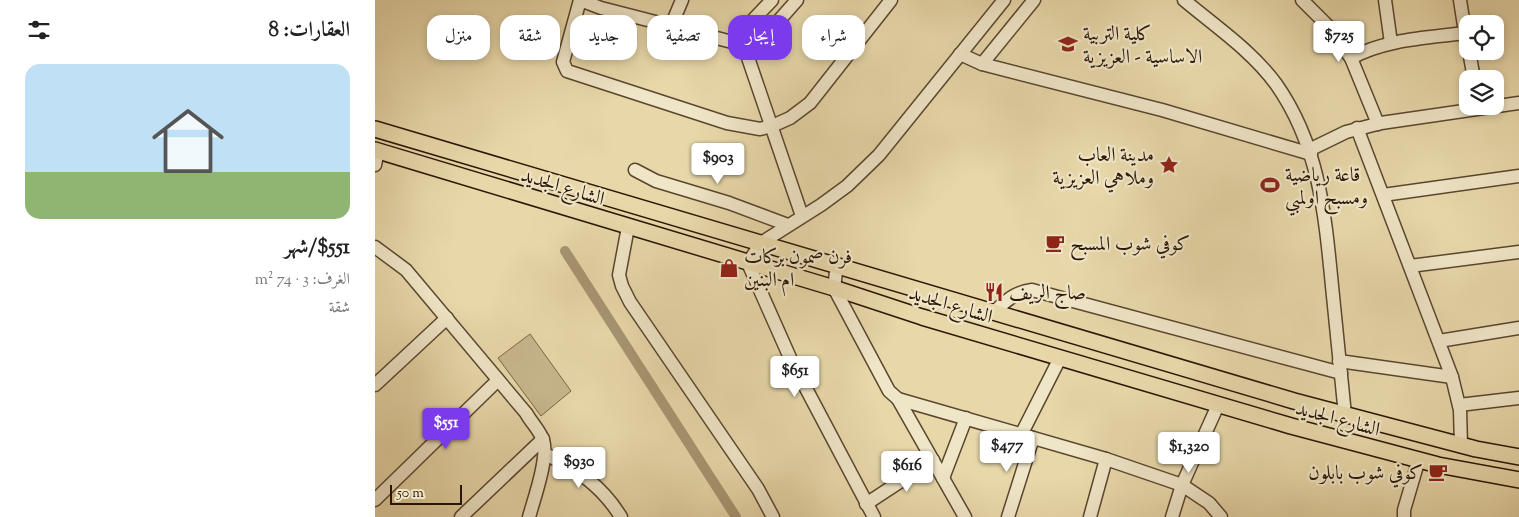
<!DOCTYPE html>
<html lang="ar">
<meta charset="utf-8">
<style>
:root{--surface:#fff;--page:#f2f2f2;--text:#222;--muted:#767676;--accent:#7c3aed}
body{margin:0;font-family:"Sorts Mill Goudy",Amiri,serif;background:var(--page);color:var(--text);direction:rtl;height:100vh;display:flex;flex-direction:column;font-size:19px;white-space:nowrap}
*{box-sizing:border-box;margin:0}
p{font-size:16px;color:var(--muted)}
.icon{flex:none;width:28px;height:28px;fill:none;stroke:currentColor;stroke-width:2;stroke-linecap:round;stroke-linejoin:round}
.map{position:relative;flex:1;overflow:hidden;direction:ltr}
.sheet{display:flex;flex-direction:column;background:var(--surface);width:375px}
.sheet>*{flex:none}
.banner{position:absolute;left:15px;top:15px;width:475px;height:45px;direction:rtl;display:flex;gap:10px}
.tools{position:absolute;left:1084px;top:15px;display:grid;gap:10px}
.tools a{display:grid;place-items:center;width:45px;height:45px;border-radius:10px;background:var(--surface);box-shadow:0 2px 8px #0003;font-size:25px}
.scale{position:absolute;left:15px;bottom:12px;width:72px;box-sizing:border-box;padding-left:5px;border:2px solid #2b1606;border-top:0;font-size:14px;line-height:18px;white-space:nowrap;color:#2b1606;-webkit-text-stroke:4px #efe5c7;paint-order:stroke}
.price{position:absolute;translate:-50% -42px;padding:0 11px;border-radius:5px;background:#fff;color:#222;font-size:16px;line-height:32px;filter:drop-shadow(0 1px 2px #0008)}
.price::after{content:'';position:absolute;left:50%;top:30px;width:15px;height:11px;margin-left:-8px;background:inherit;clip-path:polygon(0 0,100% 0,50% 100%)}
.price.current{background:var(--accent);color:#fff}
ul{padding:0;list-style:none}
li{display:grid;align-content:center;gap:10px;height:265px;padding:0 25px}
li span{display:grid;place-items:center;height:155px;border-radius:15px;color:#555}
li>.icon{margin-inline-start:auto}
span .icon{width:90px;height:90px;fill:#fffc;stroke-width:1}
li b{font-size:21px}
h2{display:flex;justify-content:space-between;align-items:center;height:60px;padding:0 25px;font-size:21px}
.chip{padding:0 18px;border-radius:15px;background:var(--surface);box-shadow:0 2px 8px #0003;font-size:18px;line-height:45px}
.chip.current{background:var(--accent);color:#fff}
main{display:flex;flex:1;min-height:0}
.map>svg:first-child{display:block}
</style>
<main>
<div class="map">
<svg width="1144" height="517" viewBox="0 0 1144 517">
<rect width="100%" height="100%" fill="#e7d7a9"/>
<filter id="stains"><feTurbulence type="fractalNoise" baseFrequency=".004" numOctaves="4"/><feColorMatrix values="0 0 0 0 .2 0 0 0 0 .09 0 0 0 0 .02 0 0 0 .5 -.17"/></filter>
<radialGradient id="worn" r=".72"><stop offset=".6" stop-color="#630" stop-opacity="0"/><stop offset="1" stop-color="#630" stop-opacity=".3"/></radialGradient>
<path fill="#c7b68d" stroke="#79664a" d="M155 334 196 391 166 416 123 358Z"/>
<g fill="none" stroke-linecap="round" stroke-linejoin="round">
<path stroke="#a79572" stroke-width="10" d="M190 251 361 517"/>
<g stroke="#5a462f" stroke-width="15">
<g id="minor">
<path d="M205 0 188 62 192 71 352 123 385 129 397 126 415 118 435 103 516 0"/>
<path d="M205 0 226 8 296 26 357 42 368 43 384 39 392 34 422 0"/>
<path d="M809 0C840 26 877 51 901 84 944 145 950 214 957 286 961 329 966 372 970 415"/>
<path d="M927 0 952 25 976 58 1003 124"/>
<path d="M1010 0 1016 43"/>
<path d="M1085 0 1092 45"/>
<path d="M296 26 307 0"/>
<path d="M357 42 397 0"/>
<path d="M368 43 427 216"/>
<path d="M1094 51 1099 79"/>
<path d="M585 54 607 64 787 110 936 154"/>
<path d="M976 58C1011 39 1052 38 1090 33"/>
<path d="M607 64 659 0"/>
<path d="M982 128 1077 377 1085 410 1086 445"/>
<path d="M934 150 971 132 1006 123 1144 103"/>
<path d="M0 165 3 150"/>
<path d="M260 170 281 181 354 203 413 225"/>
<path d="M1008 195 1144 176"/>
<path d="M253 227 244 275 247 286 255 302 383 489 398 517"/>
<path d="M0 247 31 270 151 413C156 422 165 431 168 440 174 457 159 499 154 517"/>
<path d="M462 264 459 288 514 391 523 399 731 459"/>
<path d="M1035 266 1144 252"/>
<path d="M619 312C632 300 640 292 657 290L966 373"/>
<path d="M1064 341 1144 328"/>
<path d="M964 361 1077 377"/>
<path d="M0 385 72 318"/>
<path d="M523 399 590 517"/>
<path d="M1084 405 1144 398"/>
<path d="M646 435 685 358"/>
<path d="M170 454C202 469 227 486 246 517"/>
<path d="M568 478 591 418"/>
<path d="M0 500 123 380"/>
<path d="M491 504 558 460"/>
<path d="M86 517 168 439"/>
<path d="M499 517 416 360 373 263 386 243 446 205 472 186 504 155 629 0"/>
<path d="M633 517 658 438"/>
<path d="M715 517 731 459 807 485 843 405"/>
<path d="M797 517 807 485 834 503 846 517"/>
<path d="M1029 517V510L1044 459"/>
</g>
</g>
<g stroke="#2b1606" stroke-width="18">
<g id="major">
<path d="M0 129 919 401 1101 449 1144 457"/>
<path d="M0 150 459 288 547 317 916 426 1063 465 1144 480"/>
</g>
</g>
<use href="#minor" stroke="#efe5c7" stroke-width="12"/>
<use href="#major" stroke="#e7d7a9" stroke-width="15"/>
</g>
<defs>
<g id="university-bare" transform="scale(1.5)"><path d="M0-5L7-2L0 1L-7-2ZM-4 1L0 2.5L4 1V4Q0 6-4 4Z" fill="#8f2418" stroke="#efe5c7" stroke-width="2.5" paint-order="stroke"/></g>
<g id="sight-bare" transform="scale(1.5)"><path d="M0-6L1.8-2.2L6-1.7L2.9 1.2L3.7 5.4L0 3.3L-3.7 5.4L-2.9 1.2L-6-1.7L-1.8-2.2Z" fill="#8f2418" stroke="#efe5c7" stroke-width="2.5" paint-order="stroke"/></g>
<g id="stadium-bare" transform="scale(1.5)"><path d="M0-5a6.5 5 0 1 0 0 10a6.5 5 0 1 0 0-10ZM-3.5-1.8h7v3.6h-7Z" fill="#8f2418" stroke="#efe5c7" stroke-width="2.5" paint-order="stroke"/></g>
<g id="cafe-bare" transform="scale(1.5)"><path d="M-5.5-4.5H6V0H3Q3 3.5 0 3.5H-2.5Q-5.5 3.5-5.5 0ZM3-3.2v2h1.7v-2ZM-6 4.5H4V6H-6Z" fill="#8f2418" stroke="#efe5c7" stroke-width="2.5" paint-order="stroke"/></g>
<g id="shop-bare" transform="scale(1.5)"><path d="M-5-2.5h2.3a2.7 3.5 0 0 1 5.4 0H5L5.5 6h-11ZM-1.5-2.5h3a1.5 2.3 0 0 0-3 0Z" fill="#8f2418" stroke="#efe5c7" stroke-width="2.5" paint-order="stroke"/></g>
<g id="restaurant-bare" transform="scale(1.5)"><path d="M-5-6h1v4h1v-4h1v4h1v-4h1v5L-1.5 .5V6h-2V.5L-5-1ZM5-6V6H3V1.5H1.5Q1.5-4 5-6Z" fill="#8f2418" stroke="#efe5c7" stroke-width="2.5" paint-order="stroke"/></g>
</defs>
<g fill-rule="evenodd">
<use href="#university-bare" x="693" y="44"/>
<use href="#sight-bare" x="794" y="165"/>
<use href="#stadium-bare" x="895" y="185"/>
<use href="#cafe-bare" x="680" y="243"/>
<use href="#shop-bare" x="354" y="268"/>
<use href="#restaurant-bare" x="619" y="292"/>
<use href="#cafe-bare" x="1063" y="472"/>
</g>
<g text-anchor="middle" stroke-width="4.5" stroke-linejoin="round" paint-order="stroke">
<g font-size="20" fill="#2b1606" stroke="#efe5c7" text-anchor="start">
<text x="708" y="40">كلية التربية<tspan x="708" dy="23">الاساسية - العزيزية</tspan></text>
<text x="779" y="161" text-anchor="end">مدينة العاب<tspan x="779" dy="23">وملاهي العزيزية</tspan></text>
<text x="910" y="181">قاعة رياضية<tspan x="910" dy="23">ومسبح اولمبي</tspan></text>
<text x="695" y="250">كوفي شوب المسبح</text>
<text x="369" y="263">فرن صمون بركات<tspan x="369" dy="23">ام البنين</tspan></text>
<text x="634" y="299">صاج الريف</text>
<text x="1048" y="479" text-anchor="end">كوفي شوب بابلون</text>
</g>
<g font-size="20" fill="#2b1606" stroke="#efe5c7">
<text transform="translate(188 186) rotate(17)" y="7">الشارع الجديد</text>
<text transform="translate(576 304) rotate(17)" y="7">الشارع الجديد</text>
<text transform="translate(963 418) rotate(15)" y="7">الشارع الجديد</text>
</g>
</g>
<rect width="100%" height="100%" filter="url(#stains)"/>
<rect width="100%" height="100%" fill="url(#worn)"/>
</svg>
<div class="tools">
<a><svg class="icon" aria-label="locate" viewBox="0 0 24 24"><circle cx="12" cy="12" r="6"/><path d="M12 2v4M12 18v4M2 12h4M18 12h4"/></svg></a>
<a><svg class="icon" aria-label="layers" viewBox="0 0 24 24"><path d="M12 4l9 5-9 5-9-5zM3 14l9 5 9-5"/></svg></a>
</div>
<div class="scale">50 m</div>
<b class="price" style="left:964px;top:63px">$725</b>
<b class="price" style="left:343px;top:185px">$903</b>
<b class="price" style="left:420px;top:398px">$651</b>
<b class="price current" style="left:71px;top:450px">$551</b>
<b class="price" style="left:632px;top:473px">$477</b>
<b class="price" style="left:814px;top:474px">$1,320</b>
<b class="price" style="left:204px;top:489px">$930</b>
<b class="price" style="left:532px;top:493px">$616</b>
<div class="banner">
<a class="chip">شراء</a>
<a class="chip current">إيجار</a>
<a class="chip">تصفية</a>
<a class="chip">جديد</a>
<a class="chip">شقة</a>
<a class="chip">منزل</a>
</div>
</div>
<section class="sheet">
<h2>العقارات: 8<svg class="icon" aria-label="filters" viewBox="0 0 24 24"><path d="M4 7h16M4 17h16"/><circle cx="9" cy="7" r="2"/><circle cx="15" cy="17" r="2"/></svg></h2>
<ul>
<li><span style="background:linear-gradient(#bfe0f5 70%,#8fb573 0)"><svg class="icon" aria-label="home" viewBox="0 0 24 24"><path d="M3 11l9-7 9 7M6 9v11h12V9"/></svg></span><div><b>$551/شهر</b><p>الغرف: 3 · 74 m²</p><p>شقة</p></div></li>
</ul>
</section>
</main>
